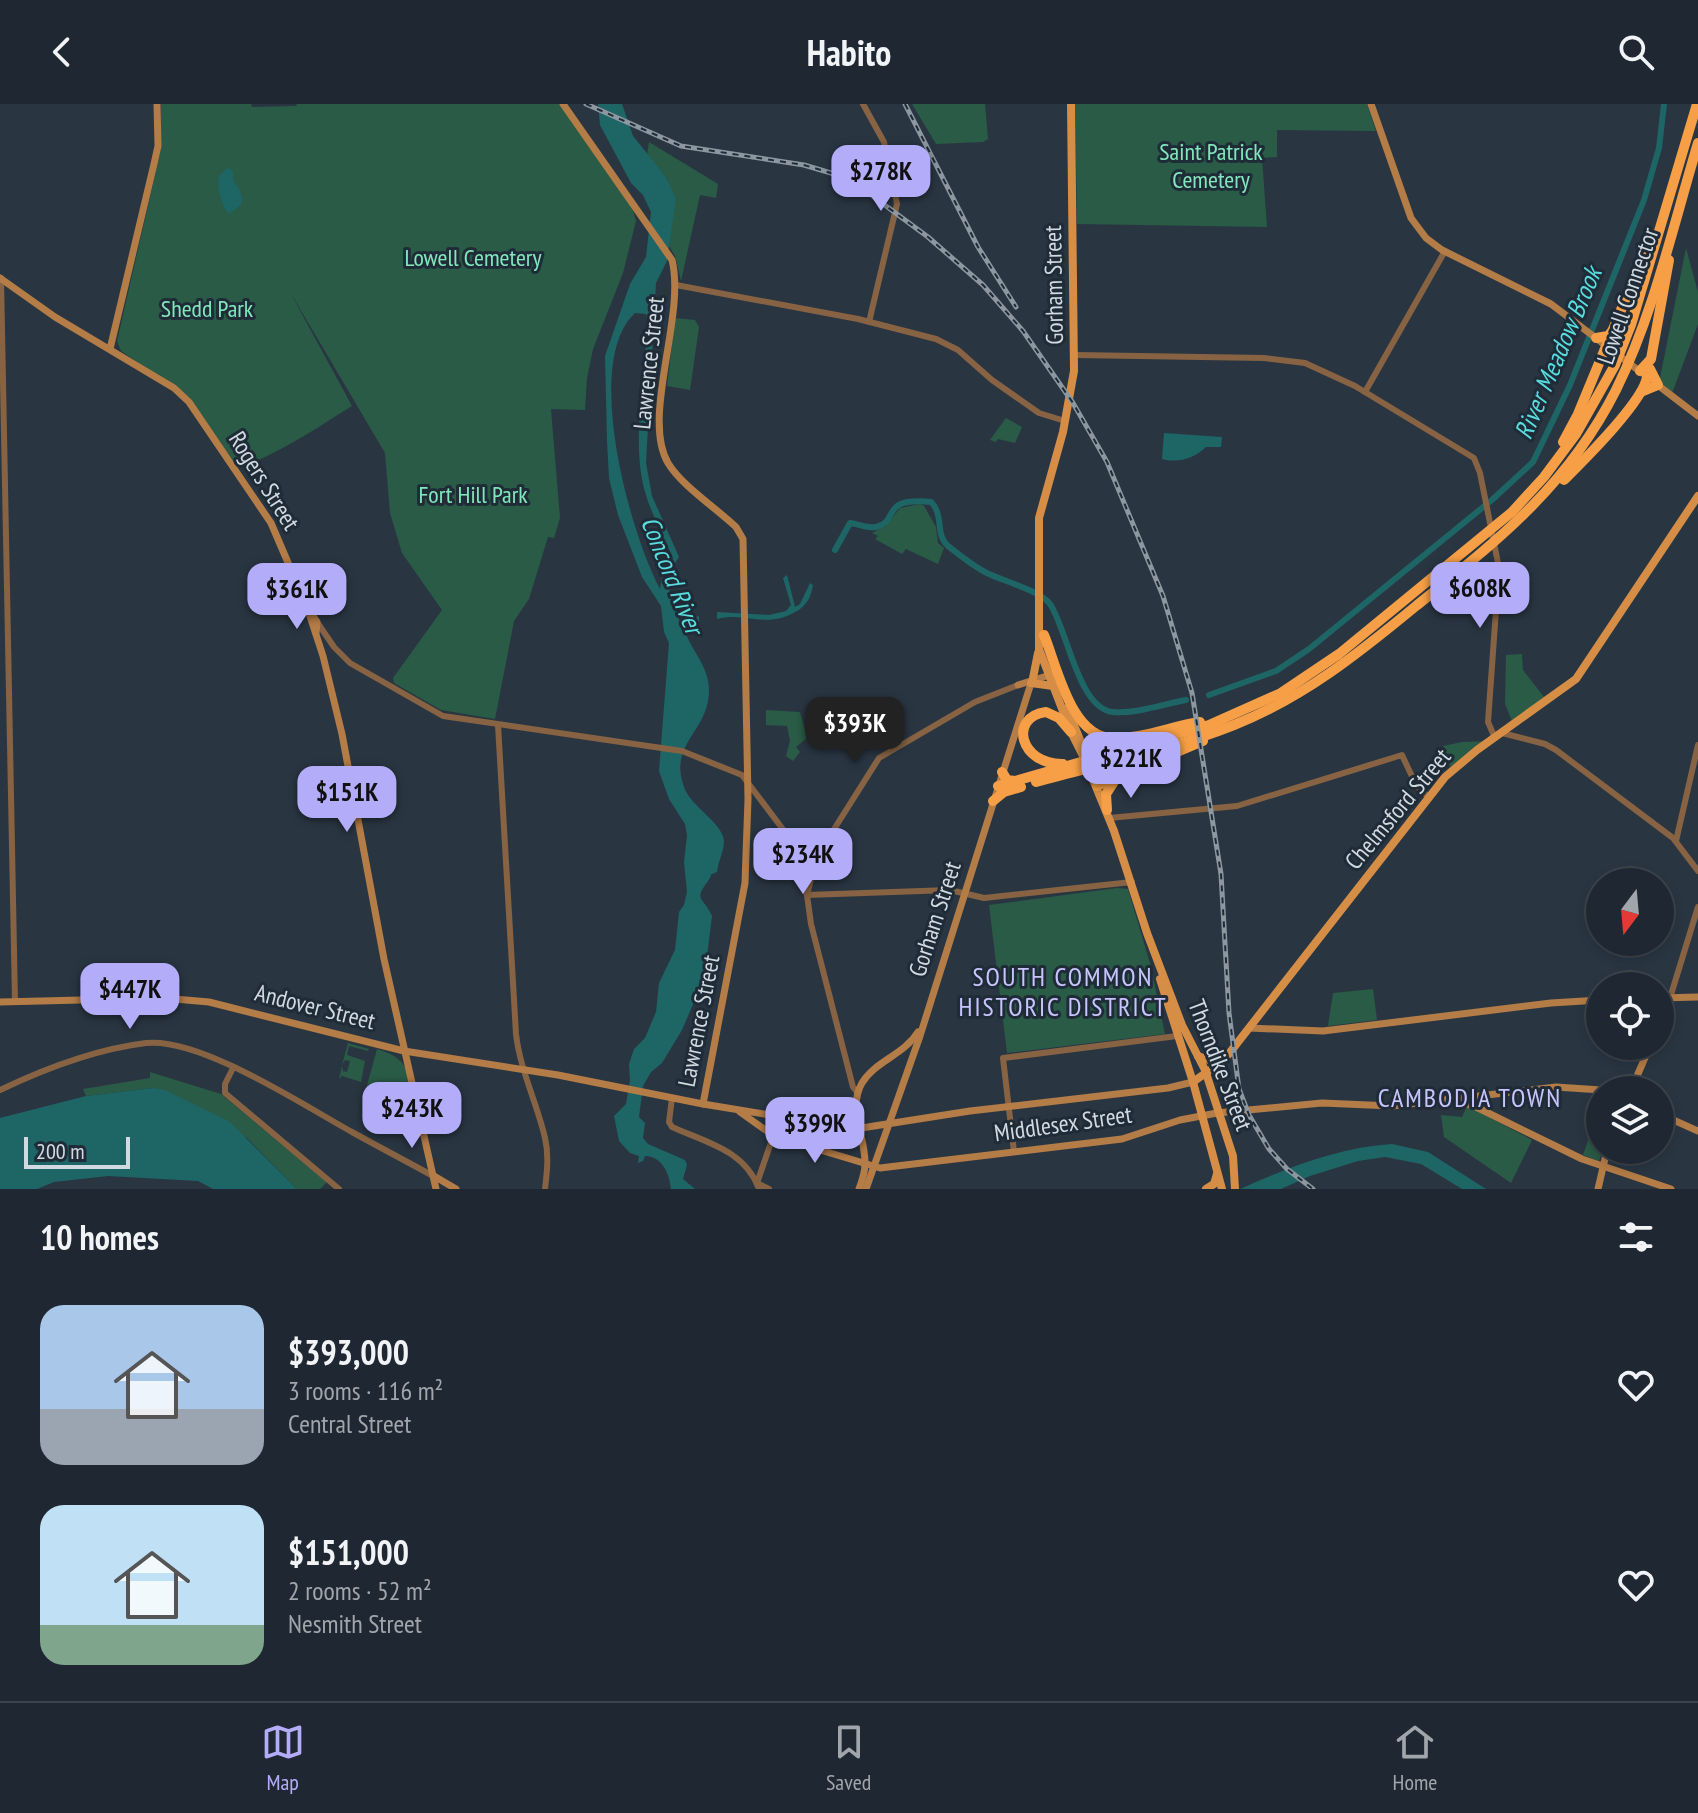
<!DOCTYPE html>
<meta charset="utf-8">
<style>
:root{--surface:#1f2832;--page:#27303a;--text:#f1f3f6;--muted:#a1a6ac;--line:#3c444d;--accent:#b3adf9}
body{margin:0;font-family:"PT Sans Narrow",sans-serif;background:var(--page);color:var(--text);height:100vh;display:flex;flex-direction:column;font-size:30px;white-space:nowrap}
*{box-sizing:border-box;margin:0}
p{font-size:26px;color:var(--muted)}
.icon{flex:none;width:44px;height:44px;fill:none;stroke:currentColor;stroke-width:2;stroke-linecap:round;stroke-linejoin:round}
.map{position:relative;height:1085px;overflow:hidden}
.sheet{display:flex;flex-direction:column;background:var(--surface);flex:1}
.sheet>*{flex:none}
.needle{width:52px;rotate:196deg}
.tools{position:absolute;left:1586px;top:764px;display:grid;gap:16px}
.tools a{display:grid;place-items:center;width:88px;height:88px;border-radius:50%;background:var(--surface);box-shadow:0 4px 12px #0003,0 0 0 2px var(--line);font-size:40px}
.scale{position:absolute;left:24px;bottom:20px;width:106px;box-sizing:border-box;padding-left:8px;border:4px solid #d1dae1;border-top:0;font-size:22px;line-height:28px;white-space:nowrap;color:#d1dae1;-webkit-text-stroke:6px #1f2c38;paint-order:stroke}
.price{position:absolute;translate:-50% -68px;padding:0 18px;border-radius:16px;background:var(--accent);color:#111;font-size:26px;line-height:52px;filter:drop-shadow(0 2px 4px #0008)}
.price::after{content:'';position:absolute;left:50%;top:48px;width:24px;height:18px;margin-left:-12px;background:inherit;clip-path:polygon(0 0,100% 0,50% 100%)}
.price.on{background:#222;color:#fff}
ul{padding:0;list-style:none}
li{display:flex;align-items:center;gap:24px;height:200px;padding:0 40px}
li span{display:grid;place-items:center;flex:none;width:224px;height:160px;border-radius:24px;color:#555}
li>.icon{margin-inline-start:auto}
span .icon{width:96px;height:96px;fill:#fffc;stroke-width:1}
li b{font-size:34px}
h2{display:flex;justify-content:space-between;align-items:center;height:96px;padding:0 40px;font-size:34px}
header{display:flex;justify-content:space-between;align-items:center;height:104px;padding:0 40px;background:var(--surface);font-size:36px;font-weight:600}
.menu{display:flex;justify-content:space-around;align-items:center;height:112px;border-top:2px solid var(--line);background:var(--surface);font-size:22px;color:var(--muted)}
.menu a{display:grid;justify-items:center;gap:4px}
.menu .on{color:var(--accent)}
.map>svg:first-child{display:block}
</style>
<header><svg class="icon" aria-label="back" viewBox="0 0 24 24"><path d="M15 5l-7 7 7 7"/></svg>Habito<svg class="icon" aria-label="search" viewBox="0 0 24 24"><circle cx="10" cy="10" r="6"/><path d="M15 15l6 6"/></svg></header>
<div class="map">
<svg width="1698" height="1085" viewBox="0 0 1698 1085">
<rect width="100%" height="100%" fill="#293642"/>
<g fill="#295b46">
<path d="M161 0H251L252 3 296 2 297 0H559L632 103 636 117 623 169 593 245 587 274 585 306 551 305 560 414 554 434 548 433 529 495 514 517 495 615 441 606 394 579 393 574 442 506 402 449 390 409 385 349 290 188 352 302C315 325 279 350 238 364L190 294 121 247 117 237 161 45Z"/>
<path d="M912 0H985L988 35 983 38 936 40Z"/>
<path d="M1075 0H1367L1376 27 1277 26V53L1262 54 1267 123 1077 120Z"/>
<path d="M649 38 718 80 716 94 700 91 681 177 675 152 669 142 675 95 666 73 647 51Z"/>
<path d="M1686 144 1698 188V220L1671 292 1659 279Z"/>
<path d="M675 214 695 216 699 223 690 286 667 282Z"/>
<path d="M1006 314 1022 323 1015 339 998 335 996 338 990 336Z"/>
<path d="M920 400 924 402 936 423 938 439 944 444 938 460 906 445 902 450 875 435 878 432 872 429 886 422 900 404Z"/>
<path d="M1522 550 1523 566 1544 593 1512 617 1505 600 1506 551Z"/>
<path d="M766 606 800 608 807 634 796 643 800 648 793 657 786 652 790 637 787 622 766 621Z"/>
<path d="M1492 637 1452 667 1443 642 1462 638Z"/>
<path d="M1117 784 1128 785 1150 859 1165 930 1007 949 989 801Z"/>
<path d="M1373 885 1377 916 1328 922 1333 889Z"/>
<path d="M348 939 369 945 368 947 349 942 347 951 365 957 361 978 342 972 339 975 342 962 343 967 347 968 350 957 345 956 342 961Z"/>
<path d="M377 945C415 956 408 975 414 1010L363 996Z"/>
<path d="M150 968 221 990 327 1078 320 1085H297L247 1034 153 984 86 992 83 985 150 974Z"/>
<path d="M1467 1002 1532 1036 1511 1079 1444 1033 1441 1011 1462 1013Z"/>
<path d="M1600 1002V1046H1603L1599 1057 1583 1051Z"/>
</g>
<g fill="#1e6566" fill-rule="evenodd">
<path d="M598 0H622L633 32 666 73 676 95 667 157 656 179 646 359 652 392 679 453 670 467 672 473 669 485 679 516 699 512V518L684 524C690 546 709 561 709 586 709 628 668 639 684 683 690 702 723 719 724 737 724 747 718 758 717 768 706 773 715 767 708 777 693 797 703 792 712 812L706 860 697 891 682 926 662 959 651 968 643 982 639 1013 645 1019 643 1034 648 1040 685 1056 687 1061 683 1075 695 1085H671C669 1069 663 1053 645 1052L643 1057 638 1059 639 1052 630 1049 619 1037 614 1012 626 1000 630 977 629 960 634 945 645 934 656 908 659 879 675 846 679 808 684 801 687 788 684 758 687 731 685 720 669 695 659 667 669 539 664 528 661 502 642 473 618 411 609 374 607 337 605 252 630 180 646 153 651 108 643 91 631 79 600 21ZM635 209 646 210 648 221C644 268 632 338 644 384 650 408 663 431 673 454L668 466 663 467 660 485C630 429 582 258 635 209Z"/>
<path d="M228 64 233 67V77C239 85 244 90 241 101L229 110C223 105 216 82 219 73 220 69 225 67 228 64Z"/>
<path d="M1164 329 1222 333 1221 343H1206C1193 355 1179 359 1162 355Z"/>
<path d="M787 471 795 503 800 500 810 479 813 481C811 493 807 501 797 507 766 526 746 507 717 515V508L769 511 786 507 791 501 783 474Z"/>
<path d="M153 984 165 986 230 1018 297 1085H213L198 1077 108 1072 54 1078 37 1085H0V1014L86 992Z"/>
<path d="M1392 1040 1428 1048 1486 1085H1462L1421 1060 1385 1053 1358 1057 1310 1072 1281 1085H1240C1287 1064 1339 1043 1392 1040Z"/>
</g>
<g fill="none" stroke-linecap="round" stroke-linejoin="round">
<g stroke="#1e6566" stroke-width="6">
<path d="M835 446 850 419C859 420 867 425 876 423 901 417 878 393 931 398 944 410 935 431 948 442 961 452 975 464 989 470 1004 477 1040 487 1050 500 1067 524 1078 605 1113 608 1136 610 1164 600 1186 596"/>
<path d="M1209 591 1276 567 1309 545 1493 395 1533 358 1570 281 1644 96 1659 44 1664 0"/>
</g>
<g stroke="#876343" stroke-width="6">
<path d="M863 0 884 38 897 100 869 218"/>
<path d="M1 174 15 898"/>
<path d="M676 181 858 215 936 235 958 246 992 276 1039 309 1065 317"/>
<path d="M1075 251 1264 254 1305 259 1355 282 1474 354 1480 369 1499 464 1488 618 1495 634"/>
<path d="M1365 288 1445 147"/>
<path d="M317 518 334 543 350 559 443 612 682 647 742 671 806 756 815 760"/>
<path d="M498 621 516 930C520 966 537 999 545 1034 549 1051 547 1068 545 1085"/>
<path d="M1502 629 1545 640 1556 646 1673 734 1698 767"/>
<path d="M1109 714 1237 702 1402 651 1417 683 1429 693"/>
<path d="M831 730 806 756 801 774 807 791 811 820 853 983 857 988"/>
<path d="M1676 737 1698 641"/>
<path d="M807 791 950 786 984 794 1132 778"/>
<path d="M807 791 815 760 831 730 879 654 975 598 1018 581"/>
<path d="M1670 894 1698 803"/>
<path d="M233 964 225 980V989L339 1085"/>
<path d="M0 986C44 965 96 945 146 939 200 933 303 1001 352 1028 379 1043 406 1057 433 1072"/>
<path d="M672 994 669 1018 672 1023C705 1038 745 1046 759 1085"/>
<path d="M1014 1048 1003 954 1177 932"/>
<path d="M757 1079 776 1024 789 1014"/>
<path d="M757 1079 769 1085"/>
</g>
<g stroke="#b47c46" stroke-width="7">
<path d="M563 0 672 156C686 212 641 313 668 359 681 381 716 404 736 423L743 435 748 695 745 779 703 1000"/>
<path d="M1371 0 1411 114 1426 134 1442 146 1551 200 1642 269"/>
<path d="M0 174 55 213 174 284 189 298 271 419 307 503 317 518 316 529"/>
<path d="M110 245 154 60 158 42 157 0"/>
<path d="M1655 279 1698 312"/>
<path d="M307 503 323 552 342 630 384 855 436 1085"/>
<path d="M1018 581 1053 570"/>
<path d="M1660 894 1698 893"/>
<path d="M0 898 163 894 209 898 404 947 558 971 703 1000 855 1025 970 1007 1168 984 1193 978"/>
<path d="M1660 918 1670 894"/>
<path d="M1249 924 1323 927 1551 899 1600 896"/>
<path d="M1631 986 1650 942"/>
<path d="M1457 997 1476 1003 1582 1055 1671 1085"/>
<path d="M740 1008 774 1032 880 1064 1122 1035 1180 1016 1217 1009 1322 999 1392 1002 1556 983 1601 986"/>
<path d="M1660 1010 1698 1027"/>
<path d="M434 1072 456 1085"/>
<path d="M859 1085C862 1077 865 1068 865 1060 866 1034 847 1004 862 979 875 957 904 951 918 928"/>
<path d="M866 1085 920 932 1032 576"/>
<path d="M1598 1085 1607 1046"/>
</g>
<g stroke="#d68e47" stroke-width="8">
<path d="M1071 0 1074 267 1063 328 1039 414V545L1071 628 1085 656 1114 727 1147 829 1182 921 1205 966 1233 1052 1235 1085"/>
<path d="M1033 574 1038 549"/>
<path d="M1031 579 1053 582"/>
<path d="M1067 604 1083 643"/>
<path d="M1160 875 1193 978 1222 1085"/>
<path d="M1198 952 1209 956H1224"/>
<path d="M1193 978 1224 956 1445 673 1477 646 1576 575 1698 392"/>
<path d="M1206 1085 1214 1080 1217 1070"/>
</g>
<g stroke="#f69f46" stroke-width="10">
<path d="M1596 234 1608 232 1612 227"/>
<path d="M1640 267 1651 255 1669 156"/>
<path d="M1641 288 1658 281 1650 265"/>
<path d="M1563 338 1578 310 1650 136"/>
<path d="M1564 376C1584 356 1643 298 1647 273"/>
<path d="M1044 531C1057 562 1071 634 1113 634 1142 635 1172 622 1200 618"/>
<path d="M1063 660C1020 661 1008 613 1046 608L1059 614 1071 628"/>
<path d="M1002 668 1007 676 1015 677"/>
<path d="M1036 678C1102 660 1171 646 1234 621 1303 594 1359 549 1416 502 1498 436 1567 383 1616 286 1654 209 1673 122 1698 39"/>
<path d="M998 682 1209 621 1281 589 1339 550 1512 408 1544 373 1576 330 1615 261 1631 221 1697 0"/>
<path d="M1097 682 1203 637"/>
<path d="M993 697 1004 688 1021 683"/>
<path d="M1107 706 1106 690 1115 676"/>
</g>
<g stroke="#8c97a0" stroke-width="5">
<g id="rail">
<path d="M586 0 681 42 804 61 831 69 863 85 928 133 983 181 1023 227 1073 299 1107 358 1163 492 1192 589 1221 770 1229 909 1239 985 1249 1011 1269 1045 1287 1065 1313 1085"/>
<path d="M905 0 978 143 1016 203"/>
</g>
</g>
<use href="#rail" stroke="#1f2c38" stroke-width="2" stroke-dasharray="6" stroke-linecap="butt"/>
</g>
<g text-anchor="middle" stroke-width="6" stroke-linejoin="round" paint-order="stroke">
<g font-size="24" fill="#82e8bc" stroke="#1f2c38">
<text x="1211" y="56">Saint Patrick<tspan x="1211" dy="28">Cemetery</tspan></text>
<text x="473" y="162">Lowell Cemetery</text>
<text x="207" y="213">Shedd Park</text>
<text x="473" y="399">Fort Hill Park</text>
</g>
<g font-size="24" fill="#d1dae1" stroke="#1f2c38">
<text transform="translate(1054 181) rotate(-91)" y="8">Gorham Street</text>
<text transform="translate(1628 192) rotate(-71)" y="8">Lowell Connector</text>
<text transform="translate(649 259) rotate(-84)" y="8">Lawrence Street</text>
<text transform="translate(264 377) rotate(58)" y="8">Rogers Street</text>
<text transform="translate(1398 705) rotate(-50)" y="8">Chelmsford Street</text>
<text transform="translate(935 815) rotate(-72)" y="8">Gorham Street</text>
<text transform="translate(315 903) rotate(14)" y="8">Andover Street</text>
<text transform="translate(699 917) rotate(-79)" y="8">Lawrence Street</text>
<text transform="translate(1220 961) rotate(69)" y="8">Thorndike Street</text>
<text transform="translate(1063 1020) rotate(-8)" y="8">Middlesex Street</text>
</g>
<g font-size="26" font-style="italic" fill="#58dddf" stroke="#1f2c38">
<text transform="translate(1558 249) rotate(-67)" y="9">River Meadow Brook</text>
<text transform="translate(672 471) rotate(68)" y="9">Concord River</text>
</g>
<g font-size="26" letter-spacing="2" fill="#c8c5fe" stroke="#1f2c38">
<text x="1063" y="882">SOUTH COMMON<tspan x="1063" dy="30">HISTORIC DISTRICT</tspan></text>
<text x="1470" y="1003">CAMBODIA TOWN</text>
</g>
</g>
</svg>
<div class="tools">
<a><svg class="needle" viewBox="-14 -14 28 28"><path d="M0-13l5 13h-10z" fill="#e53935"/><path d="M0 13l5-13h-10z" fill="#a1a6ac"/></svg></a>
<a><svg class="icon" aria-label="locate" viewBox="0 0 24 24"><circle cx="12" cy="12" r="6"/><path d="M12 2v4M12 18v4M2 12h4M18 12h4"/></svg></a>
<a><svg class="icon" aria-label="layers" viewBox="0 0 24 24"><path d="M12 4l9 5-9 5-9-5zM3 14l9 5 9-5"/></svg></a>
</div>
<div class="scale">200 m</div>
<b class="price" style="left:881px;top:109px">$278K</b>
<b class="price" style="left:1480px;top:526px">$608K</b>
<b class="price" style="left:297px;top:527px">$361K</b>
<b class="price on" style="left:855px;top:661px">$393K</b>
<b class="price" style="left:1131px;top:696px">$221K</b>
<b class="price" style="left:347px;top:730px">$151K</b>
<b class="price" style="left:803px;top:792px">$234K</b>
<b class="price" style="left:130px;top:927px">$447K</b>
<b class="price" style="left:412px;top:1046px">$243K</b>
<b class="price" style="left:815px;top:1061px">$399K</b>
</div>
<section class="sheet">
<h2>10 homes<svg class="icon" aria-label="filters" viewBox="0 0 24 24"><path d="M4 7h16M4 17h16"/><circle cx="9" cy="7" r="2"/><circle cx="15" cy="17" r="2"/></svg></h2>
<ul>
<li><span style="background:linear-gradient(#a9c7e8 65%,#9aa5b1 0)"><svg class="icon" aria-label="home" viewBox="0 0 24 24"><path d="M3 11l9-7 9 7M6 9v11h12V9"/></svg></span><div><b>$393,000</b><p>3 rooms · 116 m²</p><p>Central Street</p></div><svg class="icon" aria-label="heart" viewBox="0 0 24 24"><path d="M12 20l-8-8c-3-5 5-10 8-4 3-6 11-1 8 4z"/></svg></li>
<li><span style="background:linear-gradient(#bfe0f5 75%,#7fa58c 0)"><svg class="icon" aria-label="home" viewBox="0 0 24 24"><path d="M3 11l9-7 9 7M6 9v11h12V9"/></svg></span><div><b>$151,000</b><p>2 rooms · 52 m²</p><p>Nesmith Street</p></div><svg class="icon" aria-label="heart" viewBox="0 0 24 24"><path d="M12 20l-8-8c-3-5 5-10 8-4 3-6 11-1 8 4z"/></svg></li>
</ul>
</section>
<nav class="menu">
<a class="on"><svg class="icon" aria-label="map" viewBox="0 0 24 24"><path d="M3 6l6-2 6 2 6-2v14l-6 2-6-2-6 2zM9 4v14M15 6v14"/></svg>Map</a>
<a><svg class="icon" aria-label="saved" viewBox="0 0 24 24"><path d="M7 4h10v16l-5-4-5 4z"/></svg>Saved</a>
<a><svg class="icon" aria-label="home" viewBox="0 0 24 24"><path d="M3 11l9-7 9 7M6 9v11h12V9"/></svg>Home</a>
</nav>
